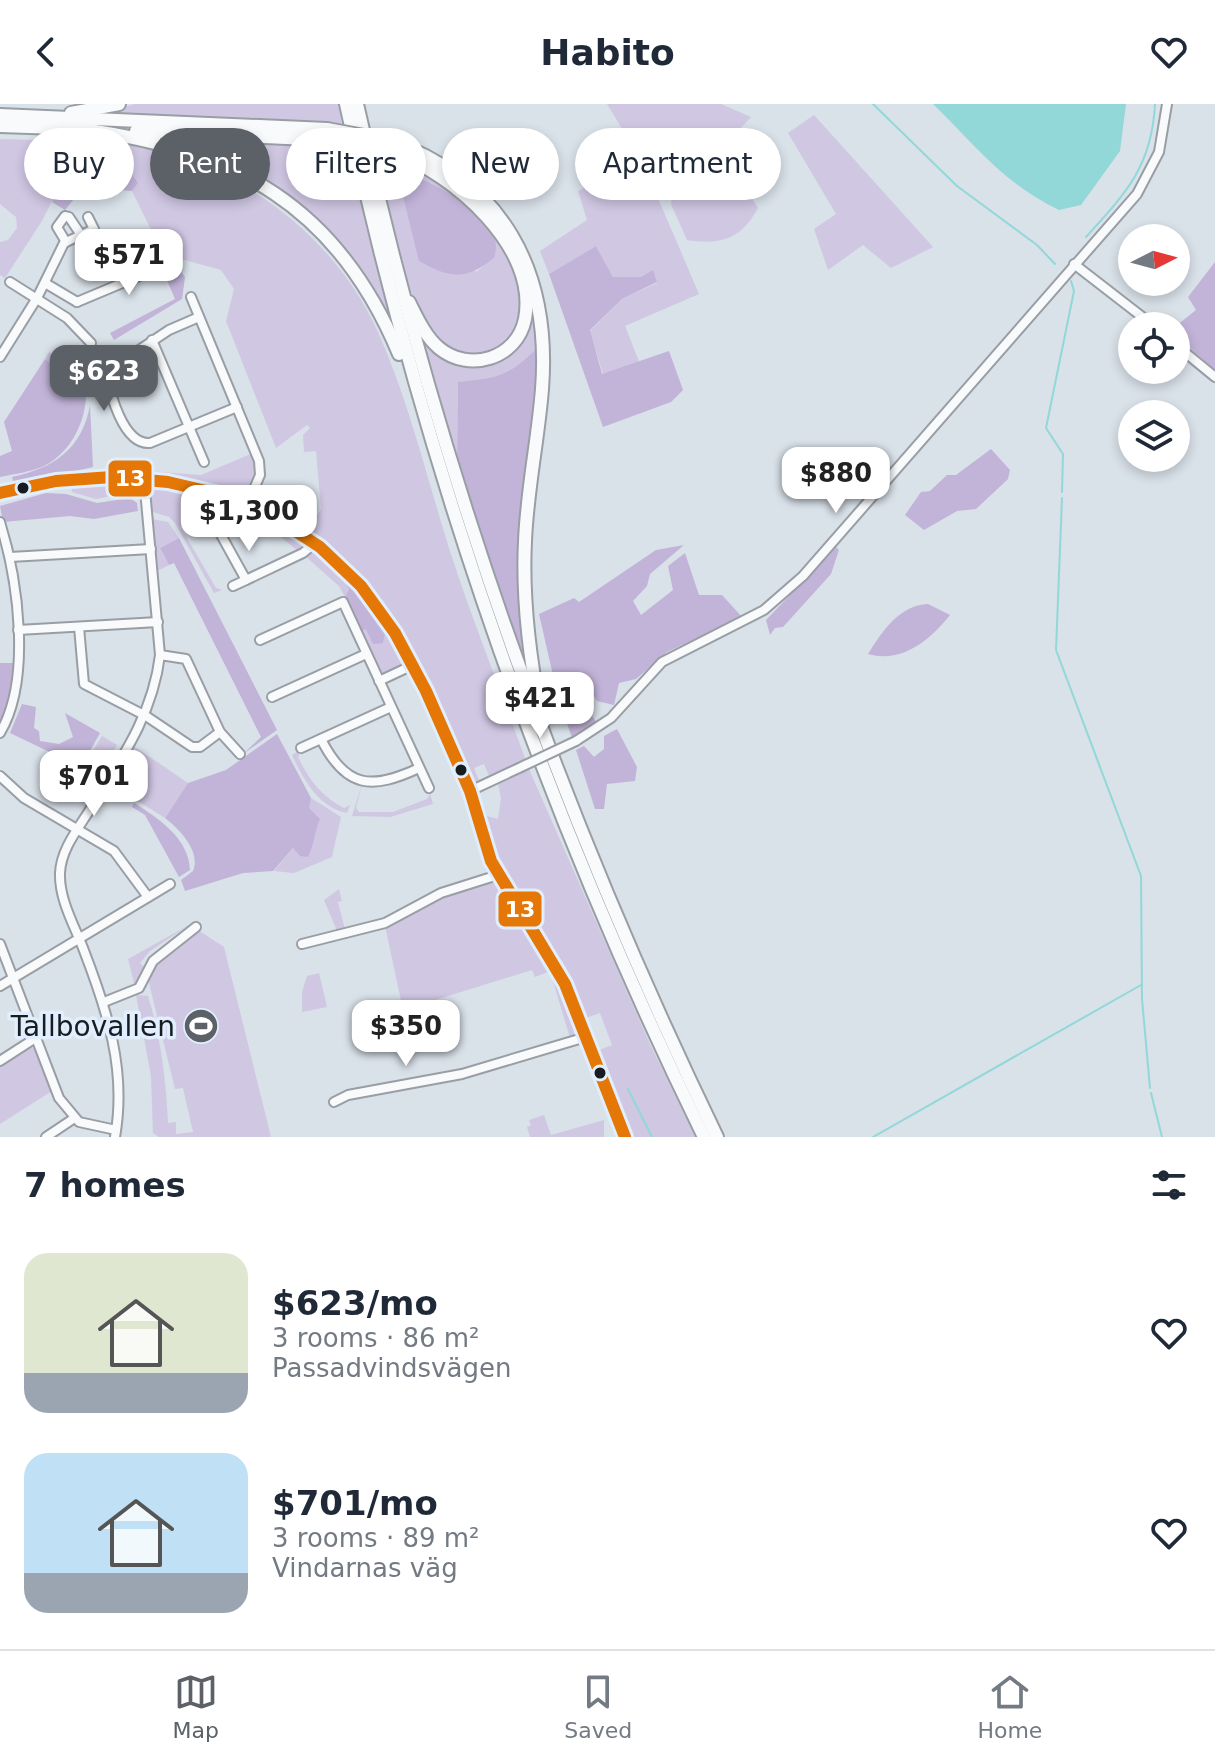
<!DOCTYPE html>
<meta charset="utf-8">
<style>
:root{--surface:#fff;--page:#f2f2f3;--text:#1f2937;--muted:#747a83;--line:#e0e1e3;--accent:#5b6167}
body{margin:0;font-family:"DejaVu Sans",sans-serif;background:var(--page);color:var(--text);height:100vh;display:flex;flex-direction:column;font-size:30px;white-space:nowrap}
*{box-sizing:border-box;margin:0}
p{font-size:26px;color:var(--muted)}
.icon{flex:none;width:44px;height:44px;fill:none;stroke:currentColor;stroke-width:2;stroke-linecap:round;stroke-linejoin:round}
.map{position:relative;height:1033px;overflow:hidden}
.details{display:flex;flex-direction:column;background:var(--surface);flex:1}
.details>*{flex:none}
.hud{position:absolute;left:24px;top:24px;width:800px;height:72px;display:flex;gap:16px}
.needle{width:52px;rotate:84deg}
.buttons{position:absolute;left:1118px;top:120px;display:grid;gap:16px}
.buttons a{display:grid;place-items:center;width:72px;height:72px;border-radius:50%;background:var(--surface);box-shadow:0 4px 12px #0003;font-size:40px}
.price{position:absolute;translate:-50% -68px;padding:0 18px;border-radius:16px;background:#fff;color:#222;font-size:26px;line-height:52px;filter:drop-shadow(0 2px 4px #0008)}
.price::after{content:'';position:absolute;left:50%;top:48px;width:24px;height:18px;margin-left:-12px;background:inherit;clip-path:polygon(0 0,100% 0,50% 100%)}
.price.active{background:var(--accent);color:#fff}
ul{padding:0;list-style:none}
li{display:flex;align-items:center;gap:24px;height:200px;padding:0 24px}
li span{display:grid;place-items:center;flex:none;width:224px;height:160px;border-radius:24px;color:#555}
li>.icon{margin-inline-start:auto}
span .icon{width:96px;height:96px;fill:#fffc;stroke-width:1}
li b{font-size:34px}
h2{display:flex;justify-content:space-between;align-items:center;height:96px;padding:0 24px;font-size:34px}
.chip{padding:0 28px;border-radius:36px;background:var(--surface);box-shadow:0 4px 12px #0003;font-size:28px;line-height:72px}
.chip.active{background:var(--accent);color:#fff}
header{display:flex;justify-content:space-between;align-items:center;height:104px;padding:0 24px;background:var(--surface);font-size:36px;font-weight:800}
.dock{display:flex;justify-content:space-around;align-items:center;height:112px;border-top:2px solid var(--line);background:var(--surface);font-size:22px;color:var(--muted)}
.dock a{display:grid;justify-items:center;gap:4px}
.dock .active{color:var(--accent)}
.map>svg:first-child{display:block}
</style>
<header><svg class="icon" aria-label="back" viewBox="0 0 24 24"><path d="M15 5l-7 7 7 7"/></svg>Habito<svg class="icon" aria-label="heart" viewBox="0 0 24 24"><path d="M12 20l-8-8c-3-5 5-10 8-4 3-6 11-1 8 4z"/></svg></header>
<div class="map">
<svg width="1215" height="1033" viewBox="0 0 1215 1033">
<rect width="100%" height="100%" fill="#d9e1e9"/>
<g fill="#d0c7e3">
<path d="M134 0H338L342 22 106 9Z"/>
<path d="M607 0H721L751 13 720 46 657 92 699 190 625 222 640 260 603 270 590 227 622 195 657 179 652 167 641 173H613L596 142 549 170 540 147 587 116 578 87 640 54Z"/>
<path d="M814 11 933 143 891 164 863 141 828 166 814 125 836 110 788 29Z"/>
<path d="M166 33 347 43 390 215 387 217 379 199 267 79 210 49Z"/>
<path d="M0 35C47 37 98 34 145 44 245 64 336 135 378 228 405 289 422 354 441 418 465 499 498 578 526 657L490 674 484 660 474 664 479 676 485 677 470 680 414 556 380 499 330 446 253 393 255 389 311 420 321 405 316 347 304 348 303 331 310 324 307 321 276 344 226 217 234 185 221 166 163 150 132 87 138 79 129 65 64 73 42 117 5 174 0 171V138L8 136 17 124 16 113 0 100Z"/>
<path d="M392 42C482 75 533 147 539 242 509 272 499 274 458 278L457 363 417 222C425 232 432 245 445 253 481 275 528 248 531 206 532 185 521 161 511 142 492 108 464 79 429 60 418 54 400 50 392 42Z"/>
<path d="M377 49 422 65 465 96 396 65 476 168 494 154 492 126C510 154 531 194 517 227 512 238 498 245 488 251 479 250 466 252 457 249 408 235 387 94 377 49Z"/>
<path d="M726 52 758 104C741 135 722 141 687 136L671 100 672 90Z"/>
<path d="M90 243 85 251V269H82L86 287 45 255 49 248 66 259Z"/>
<path d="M253 349 257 367 248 390 243 391 200 377 146 367 201 371Z"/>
<path d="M87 374 128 378 127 389 96 395 72 388 71 375Z"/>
<path d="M154 379 200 386 261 409 260 413 307 442 299 448 252 409 225 397 210 405 204 394 194 398 199 411 180 422 216 484 222 486 214 489 175 419 169 413 150 407 149 384Z"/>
<path d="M151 415 168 418 179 434 160 444 169 461 157 467Z"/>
<path d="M314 446 340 470 349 487 345 493 339 482 305 452Z"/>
<path d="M366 525 383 539 386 527 405 560 381 571 360 528Z"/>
<path d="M102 632 117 641 99 670 84 661Z"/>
<path d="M132 641 188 679 165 714 109 679Z"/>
<path d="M302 645 298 653C309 676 321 692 344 704L350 701 358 681 347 709C318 703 304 676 292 651Z"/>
<path d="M528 663 650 940 695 1033H628L589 934 593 932 599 946 612 941 600 909 586 914 591 927 588 928 556 853 497 759 475 691 478 689 487 712 498 715 501 695 498 679Z"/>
<path d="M362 680 356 704 359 708H393L427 695 430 690 433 700 390 713 352 712Z"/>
<path d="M311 694 341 713 332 753 294 769 274 767 294 743Z"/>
<path d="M494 777C529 827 562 873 575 933L570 934 550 867 535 873 532 866 403 906 385 822 454 788Z"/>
<path d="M339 785 342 797 338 798 345 825 337 827 324 796Z"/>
<path d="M189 821 150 847 140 859 145 864 135 883 128 855Z"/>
<path d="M198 826 224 843 271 1033H159L153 1029 151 972 136 891 148 892C161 934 166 976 168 1019L176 1018V1030L193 1028 183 984 175 985 148 875 157 860Z"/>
<path d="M319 869 327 903 302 908V888L307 872Z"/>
<path d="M29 942 35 945 52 987 0 1020V960Z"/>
<path d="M544 1011 551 1031 604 1016V1033H530L527 1023 531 1021 529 1016Z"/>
</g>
<g fill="#c2b4d9">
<path d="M102 57C121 57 128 62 138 79L132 87 119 86 111 74 87 79 65 106 52 98C65 72 73 63 102 57Z"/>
<path d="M396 64C426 78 510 107 494 154 466 177 449 174 419 157Z"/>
<path d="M596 142 613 173H641L653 166 657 178 622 195 590 226 602 270 669 247 683 286 671 298 603 323 549 170Z"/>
<path d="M1215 158V266L1176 232V222L1196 206 1188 193Z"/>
<path d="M175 160 185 173 182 195 114 236 110 229 175 195 162 165Z"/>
<path d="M539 242 538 282 523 406 527 570 457 363 458 278C499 274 509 272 539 242Z"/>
<path d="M45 255 86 287C87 315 72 348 44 362 31 368 14 370 0 373V352L12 347 4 318Z"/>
<path d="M90 301 93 363 14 381 12 373C53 364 82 346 90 301Z"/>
<path d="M991 345 1010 366 1008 375 976 405 957 407 924 426 905 411 921 388 930 387 947 371H956Z"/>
<path d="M46 389 66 390 97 399 130 394 137 399 138 407 94 415 70 412 3 418 0 402Z"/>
<path d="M179 434 277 626 243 650 261 633 174 459 169 461 160 444Z"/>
<path d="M684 441 650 470 647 482 633 497 641 511 673 486 668 462 685 449 699 491H722L742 513 667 548 636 575 619 579 614 601 597 597 588 583 586 602 598 621 572 634 558 593 539 510 574 494 579 498 656 446Z"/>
<path d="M836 443 839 446 831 470 783 523 775 524 770 531 766 516Z"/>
<path d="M340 470 386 527 383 539 373 540 366 525 360 528 345 493 349 486Z"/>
<path d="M928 500 950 511C931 535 902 560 868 550 882 527 900 501 928 500Z"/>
<path d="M0 559H14L10 595 0 622Z"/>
<path d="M22 600 36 603 34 624 39 627 40 637 59 640 73 633 65 609 100 629 81 663 10 629Z"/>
<path d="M617 625 637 663 635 677 607 680 604 705H595L576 646 584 642 594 653 604 645V632Z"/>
<path d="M277 630 311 694 309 704 320 715C314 728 315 739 308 753L300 752 293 744 273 767 243 769 185 787 181 776 193 767C201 747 180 726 165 714L188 679 226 666Z"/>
<path d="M134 699C158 714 189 734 190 766L179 773 145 711 132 703Z"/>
</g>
<path fill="#92d8d8" d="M933 0H1126L1120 47 1081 101 1059 106C1004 80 975 41 933 0Z"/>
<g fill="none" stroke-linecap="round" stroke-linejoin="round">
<g stroke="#92d8d8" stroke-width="2">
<path d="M873 0 957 82 1037 141 1055 160"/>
<path d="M1086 133C1126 89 1152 62 1155 0"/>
<path d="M1062 388 1063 350 1046 324 1074 187 1071 177"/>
<path d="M1062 394 1056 546 1141 772 1142 895 1150 984"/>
<path d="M628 985 652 1033"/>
<path d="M1151 989 1162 1033"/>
<path d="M873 1033 1141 881"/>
</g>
<g stroke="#999ea4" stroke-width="12">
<g id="minor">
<path d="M66 138 57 123 65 112 69 113 81 131"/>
<path d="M1074 160 1154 222"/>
<path d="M10 178 67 214 91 239"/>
<path d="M45 179 77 198"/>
<path d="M191 193 259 357 260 371 248 399"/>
<path d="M77 198 170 159"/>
<path d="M199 213 169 226 106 268C110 289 123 341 150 339L237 303"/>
<path d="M152 236 204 358"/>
<path d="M1176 241 1215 273"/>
<path d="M0 253 37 194 64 139 94 125 88 113"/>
<path d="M0 389C146 344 316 393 395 529 425 579 449 634 470 687 479 710 482 734 491 757 507 794 537 823 555 859 584 914 602 976 625 1033"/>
<path d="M204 400 246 476 303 449 315 439"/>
<path d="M0 418C18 476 32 575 0 629"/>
<path d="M10 453 151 445"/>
<path d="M233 482 246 476"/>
<path d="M79 523 84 580 146 612 192 643H200L220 628"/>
<path d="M18 526 158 518"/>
<path d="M260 536 343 498 429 684"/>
<path d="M160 551 186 555 220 628 240 650"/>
<path d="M379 577 413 561"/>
<path d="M272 593 366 550"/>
<path d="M321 635C346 685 372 686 419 664"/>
<path d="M576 637 611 614 662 558 764 506 803 472 1137 90 1159 48 1167 0"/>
<path d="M301 644 391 603"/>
<path d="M0 672 24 694 114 747 148 793"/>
<path d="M470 687 519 664"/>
<path d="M0 840 59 994 79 1018 116 1026"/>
<path d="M302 840 385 819 441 789 498 771"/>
<path d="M0 882 170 780"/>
<path d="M104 898 139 884 153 857 196 823"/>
<path d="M0 957 34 935"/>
<path d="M334 998 348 991 462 970 586 933"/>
<path d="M46 1033 73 1015"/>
<path d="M115 1033C127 966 107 906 83 844 74 821 59 795 60 769 61 745 78 725 91 704 122 654 153 610 160 551L144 375"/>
</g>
</g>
<g stroke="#999ea4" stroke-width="16">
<g id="highway">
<path d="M346 0C423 358 543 704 704 1033"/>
<path d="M357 0C436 358 557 703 717 1033"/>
<path d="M71 9 119 0"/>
<path d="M0 11 327 25"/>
<path d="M0 22 86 25"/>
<path d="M81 25C235 46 337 101 399 250"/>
<path d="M136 27 329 36"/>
<path d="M391 37C504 78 551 168 542 285 538 336 527 386 525 437 522 495 529 550 540 607"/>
<path d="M393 48C452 69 539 143 525 215 517 255 469 269 439 244 425 232 417 214 409 198"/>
</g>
</g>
<use href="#minor" stroke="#f9fafc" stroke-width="8"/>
<use href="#highway" stroke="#f9fafc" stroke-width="12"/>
<g stroke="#999ea4" stroke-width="12" stroke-linecap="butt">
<path id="minor-bridge" d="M519 664 576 637"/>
</g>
<g stroke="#999ea4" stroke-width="16" stroke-linecap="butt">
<g id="highway-bridge">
<path d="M327 25 391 37"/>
<path d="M329 36 393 48"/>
</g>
</g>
<use href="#minor-bridge" stroke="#f9fafc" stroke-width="8"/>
<use href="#highway-bridge" stroke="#f9fafc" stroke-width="12"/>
<g stroke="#e0eefd" stroke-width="18">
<path id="bus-1" d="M0 389 56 377 112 373 168 378 223 391 274 413 320 443 361 482 395 529 426 587 470 687 491 757 565 880 625 1033"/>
</g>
<use href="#bus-1" stroke="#e47705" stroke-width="12"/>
</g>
<defs>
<g id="stadium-disc" transform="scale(1.8)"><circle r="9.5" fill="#5b6167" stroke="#e0eefd"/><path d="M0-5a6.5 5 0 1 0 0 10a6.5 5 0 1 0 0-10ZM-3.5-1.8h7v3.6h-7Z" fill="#fff"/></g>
</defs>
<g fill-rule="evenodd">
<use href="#stadium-disc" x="201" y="922"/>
</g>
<g fill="#171c21" stroke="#e0eefd" stroke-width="3">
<circle cx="23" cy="384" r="7"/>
<circle cx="461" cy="666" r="7"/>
<circle cx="600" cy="969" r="7"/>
</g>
<g text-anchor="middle" stroke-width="7" stroke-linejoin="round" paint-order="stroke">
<g font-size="28" fill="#171c21" stroke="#e0eefd" text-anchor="end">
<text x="175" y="932">Tallbovallen</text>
</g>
</g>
<g stroke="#e0eefd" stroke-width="3">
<rect x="107" y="355" width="46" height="39" rx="8" fill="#e47705"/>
<rect x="497" y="786" width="46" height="38" rx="8" fill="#e47705"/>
</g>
<g font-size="22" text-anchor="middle" font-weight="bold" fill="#fff">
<text x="130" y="382">13</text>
<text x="520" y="813">13</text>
</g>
</svg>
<div class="buttons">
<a><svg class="needle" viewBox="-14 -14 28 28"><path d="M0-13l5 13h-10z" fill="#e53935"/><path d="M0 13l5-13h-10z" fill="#747a83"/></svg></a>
<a><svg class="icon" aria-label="locate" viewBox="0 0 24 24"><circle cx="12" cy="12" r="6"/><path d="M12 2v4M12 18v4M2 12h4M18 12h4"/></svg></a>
<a><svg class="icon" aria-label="layers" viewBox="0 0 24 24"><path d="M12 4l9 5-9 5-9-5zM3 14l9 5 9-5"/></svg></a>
</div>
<b class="price" style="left:129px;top:193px">$571</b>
<b class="price active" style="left:104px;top:309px">$623</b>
<b class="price" style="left:836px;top:411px">$880</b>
<b class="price" style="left:249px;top:449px">$1,300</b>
<b class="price" style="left:540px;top:636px">$421</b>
<b class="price" style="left:94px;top:714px">$701</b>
<b class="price" style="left:406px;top:964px">$350</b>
<div class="hud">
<a class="chip">Buy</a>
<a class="chip active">Rent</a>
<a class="chip">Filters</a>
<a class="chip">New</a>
<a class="chip">Apartment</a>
</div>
</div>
<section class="details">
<h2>7 homes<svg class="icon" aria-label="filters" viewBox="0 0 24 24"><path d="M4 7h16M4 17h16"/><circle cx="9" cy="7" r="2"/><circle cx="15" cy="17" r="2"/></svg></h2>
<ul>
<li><span style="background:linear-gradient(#dfe7d0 75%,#9aa5b1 0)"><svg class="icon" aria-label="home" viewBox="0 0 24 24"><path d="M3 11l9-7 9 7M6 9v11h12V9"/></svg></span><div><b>$623/mo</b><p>3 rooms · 86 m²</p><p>Passadvindsvägen</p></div><svg class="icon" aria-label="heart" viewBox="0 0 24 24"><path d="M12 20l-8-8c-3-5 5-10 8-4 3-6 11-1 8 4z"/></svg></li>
<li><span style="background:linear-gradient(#bfe0f5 75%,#9aa5b1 0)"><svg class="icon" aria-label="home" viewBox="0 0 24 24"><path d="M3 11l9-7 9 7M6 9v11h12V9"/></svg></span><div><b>$701/mo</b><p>3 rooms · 89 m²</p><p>Vindarnas väg</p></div><svg class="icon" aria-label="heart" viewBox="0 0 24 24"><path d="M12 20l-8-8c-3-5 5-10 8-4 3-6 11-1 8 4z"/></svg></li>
</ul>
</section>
<nav class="dock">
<a class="active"><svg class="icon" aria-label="map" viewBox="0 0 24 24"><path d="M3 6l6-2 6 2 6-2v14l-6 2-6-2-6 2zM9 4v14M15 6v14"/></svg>Map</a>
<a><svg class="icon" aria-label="saved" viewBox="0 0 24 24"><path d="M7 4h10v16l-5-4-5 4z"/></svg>Saved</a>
<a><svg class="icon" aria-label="home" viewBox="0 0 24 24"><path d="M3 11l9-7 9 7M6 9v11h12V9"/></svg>Home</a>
</nav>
